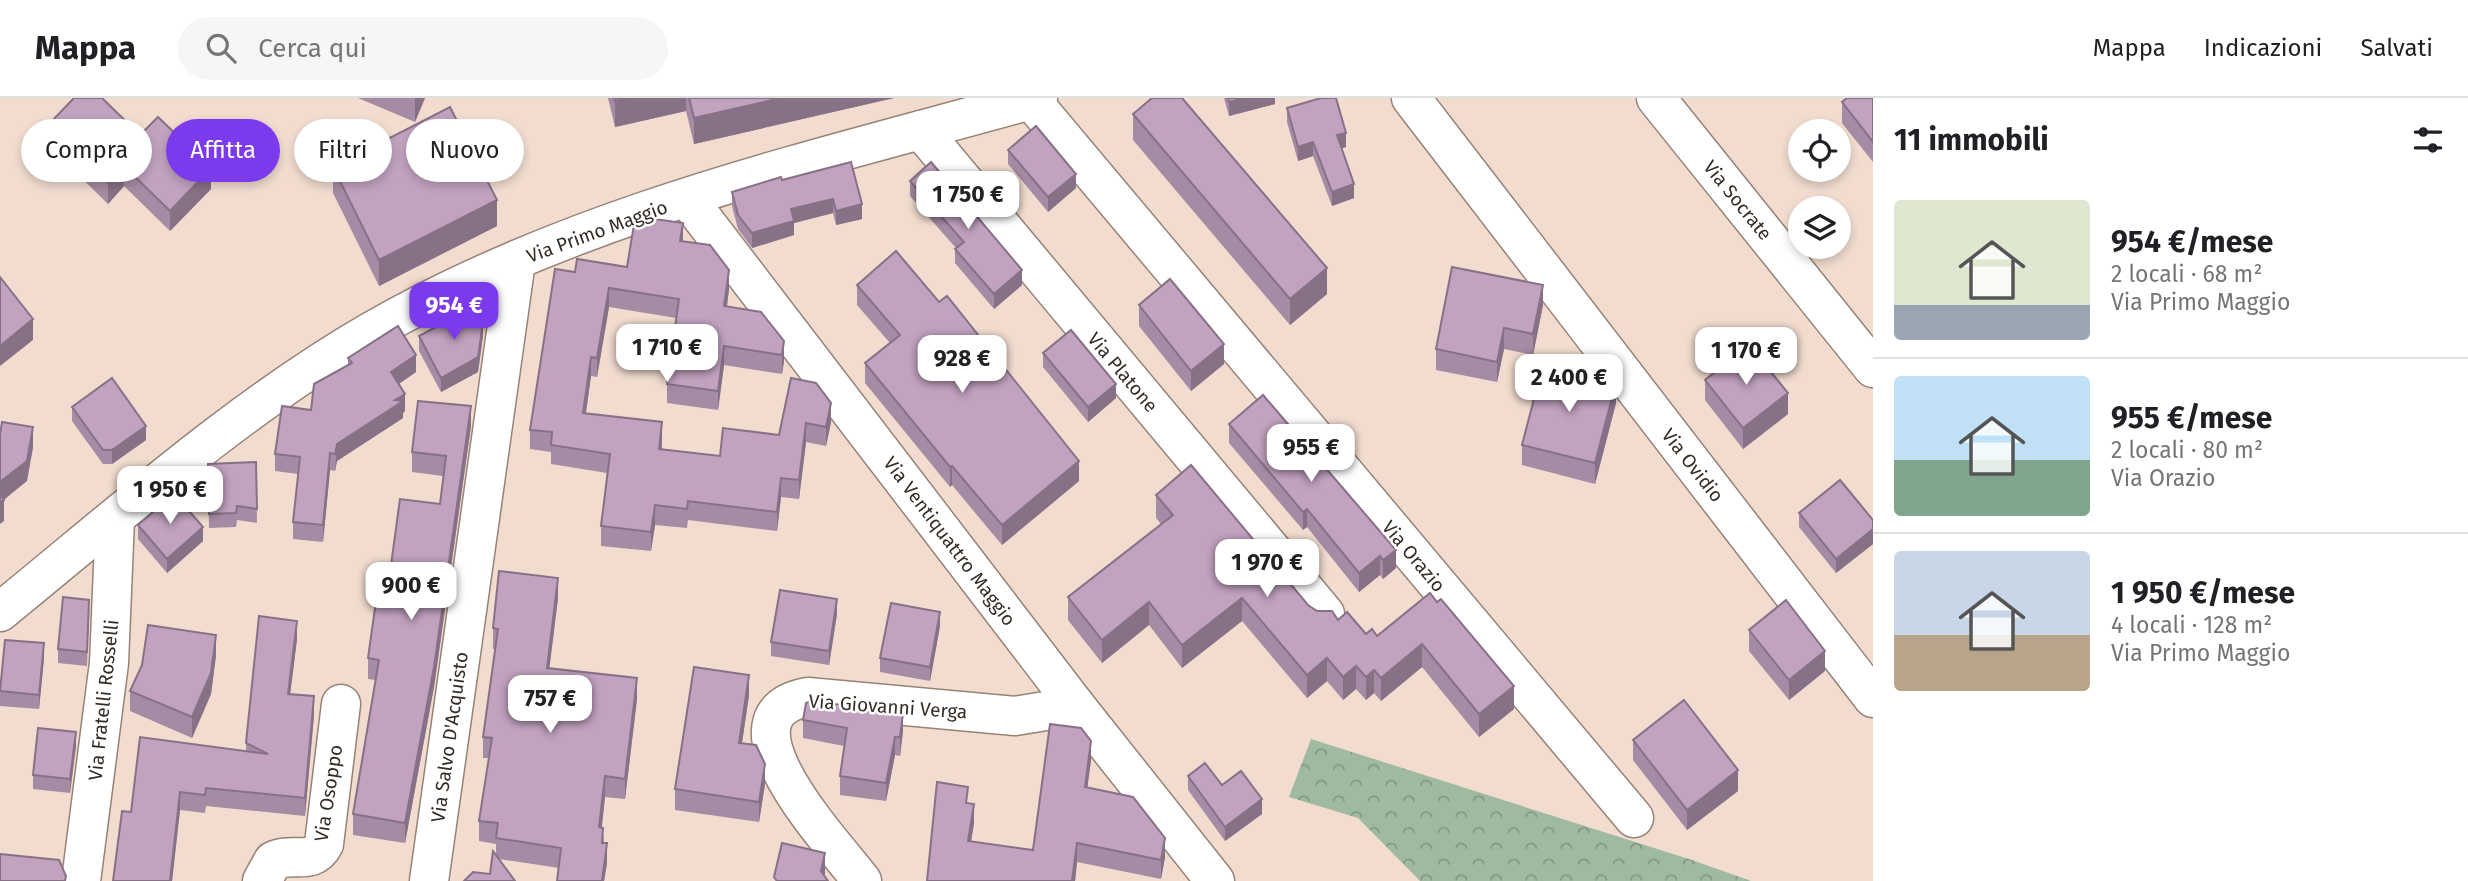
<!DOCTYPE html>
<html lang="it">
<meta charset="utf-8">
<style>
:root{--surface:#fff;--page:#f6f6f6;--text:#202124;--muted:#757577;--line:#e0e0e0;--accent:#7c3aed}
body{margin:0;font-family:"Fira Sans",sans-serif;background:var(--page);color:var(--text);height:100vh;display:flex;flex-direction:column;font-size:26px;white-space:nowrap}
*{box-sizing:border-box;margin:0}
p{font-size:23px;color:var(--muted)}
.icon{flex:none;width:38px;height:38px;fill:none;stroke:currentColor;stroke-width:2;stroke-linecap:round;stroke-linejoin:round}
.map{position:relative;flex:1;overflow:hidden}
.sheet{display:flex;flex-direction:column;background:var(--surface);width:595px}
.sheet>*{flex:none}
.hud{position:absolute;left:21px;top:21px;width:665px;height:63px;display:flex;gap:14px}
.tools{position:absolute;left:1788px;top:21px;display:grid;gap:14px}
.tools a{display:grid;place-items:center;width:63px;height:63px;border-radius:50%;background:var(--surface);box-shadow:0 4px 10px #0003;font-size:35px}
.price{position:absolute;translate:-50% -60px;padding:0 16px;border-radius:14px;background:#fff;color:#222;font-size:23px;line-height:46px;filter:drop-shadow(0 2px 4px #0008)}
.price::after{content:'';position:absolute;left:50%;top:42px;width:21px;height:16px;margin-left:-10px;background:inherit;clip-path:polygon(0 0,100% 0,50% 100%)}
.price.selected{background:var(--accent);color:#fff}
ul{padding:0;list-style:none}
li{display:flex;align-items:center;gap:21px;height:175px;padding:0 21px}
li+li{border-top:2px solid var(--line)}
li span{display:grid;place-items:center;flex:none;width:196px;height:140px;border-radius:7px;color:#555}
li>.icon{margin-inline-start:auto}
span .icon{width:84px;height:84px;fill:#fffc;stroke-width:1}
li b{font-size:30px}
h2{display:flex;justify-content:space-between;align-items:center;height:84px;padding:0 21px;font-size:30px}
.chip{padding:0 24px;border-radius:32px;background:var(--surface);box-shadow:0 4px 10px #0003;font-size:24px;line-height:63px}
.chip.selected{background:var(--accent);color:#fff}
header{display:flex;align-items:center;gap:42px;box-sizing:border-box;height:98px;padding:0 35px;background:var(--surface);border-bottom:2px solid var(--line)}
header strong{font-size:33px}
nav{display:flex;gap:38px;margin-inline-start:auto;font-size:24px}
.search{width:490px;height:63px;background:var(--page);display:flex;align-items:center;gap:18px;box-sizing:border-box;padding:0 24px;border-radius:38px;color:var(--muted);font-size:26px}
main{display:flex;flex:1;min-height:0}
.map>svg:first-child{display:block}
</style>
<header>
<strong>Mappa</strong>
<div class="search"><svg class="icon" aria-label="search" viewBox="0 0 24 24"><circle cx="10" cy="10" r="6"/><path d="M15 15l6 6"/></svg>Cerca qui</div>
<nav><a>Mappa</a><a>Indicazioni</a><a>Salvati</a></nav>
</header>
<main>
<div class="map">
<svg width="1873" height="783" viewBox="0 0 1873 783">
<defs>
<pattern id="forest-crowns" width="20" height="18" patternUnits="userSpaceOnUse" patternTransform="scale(1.75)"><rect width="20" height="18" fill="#a0baa0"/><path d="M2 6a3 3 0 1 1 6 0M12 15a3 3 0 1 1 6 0" fill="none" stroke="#839882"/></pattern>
</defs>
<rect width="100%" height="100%" fill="#f1dccf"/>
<path fill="url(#forest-crowns)" d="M1311 641 1692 762 1751 783H1420L1358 720 1289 699Z"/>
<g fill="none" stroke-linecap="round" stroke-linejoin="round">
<g stroke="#968377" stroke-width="41">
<g id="minor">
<path d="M1411 0 1873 600"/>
<path d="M1656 0 1873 270"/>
<path d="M1031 2 1634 720"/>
<path d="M921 32 1325 516"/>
<path d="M687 100 1076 608 1215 783"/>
<path d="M0 514C118 418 240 309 372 233 577 115 812 63 1038 0"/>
<path d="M81 783 109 565 115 421"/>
<path d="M262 783 273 763C292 753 312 769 324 746L341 606"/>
<path d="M429 783 516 163"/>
<path d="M862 783C836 748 709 617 808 599L1015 618 1076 608"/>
</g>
</g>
<use href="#minor" stroke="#fff" stroke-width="38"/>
</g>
<g fill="#a68ba4">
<path d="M358 0H425L415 24Z"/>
<path d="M608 0H894L694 46 686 13 615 29Z"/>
<path d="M1224 0H1275V6L1229 18Z"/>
<path d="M1873 0V64L1842 25V4Z"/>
<path d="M1287 10 1346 49 1342 50 1354 100 1332 108 1313 58 1298 63 1287 24Z"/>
<path d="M1133 16 1327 196 1290 227 1133 42Z"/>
<path d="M48 27 140 37 211 91 170 133 124 88 108 106 48 47Z"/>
<path d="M1008 52 1076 90 1048 114 1008 66Z"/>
<path d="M851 64 862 121 836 127 833 115 794 125V137L752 150 738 131 732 108V94L782 82Z"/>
<path d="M333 69 497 128 379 188 333 95Z"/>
<path d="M910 83 1022 187 994 211 955 165V151L956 150 910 98Z"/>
<path d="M683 143 729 191 727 209 784 243V263L782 276 724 267 718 312 667 305V286L676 220 609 209 597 279 591 278 586 315 662 343V351L720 358 779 337 791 280 831 324 826 348 806 344 799 401 781 399 777 433 688 422 687 430 655 427 651 453 601 448V428L607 375 551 366V354L530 351V332L575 174 627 169Z"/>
<path d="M857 187 1079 383 1002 447 952 387 950 389 865 285V265L890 245 857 207Z"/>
<path d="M1139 207 1224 266 1191 293 1139 228Z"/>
<path d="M1543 207 1533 257 1504 251 1497 284 1436 272V251Z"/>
<path d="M419 238H483L478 274 441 294 419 253Z"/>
<path d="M1043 255 1116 300 1088 324 1043 269Z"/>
<path d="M348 260 416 274 399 286 405 313 403 315V320L337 363 335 373 330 372 323 444 293 441V424L298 376 275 373V356L348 267Z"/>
<path d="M1705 282 1788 316 1743 351 1705 302Z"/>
<path d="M1616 305 1595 386 1522 367V347Z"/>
<path d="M72 309 146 342 112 366H103L72 323Z"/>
<path d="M1229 326 1396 470 1383 481 1380 477 1359 494 1307 429 1303 432 1229 345Z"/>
<path d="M471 328 434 589 405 745 353 737V716L376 582 368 581V560L386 504 440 406 443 378 412 374V354Z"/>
<path d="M256 364 257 425 237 422 236 429 209 430 208 366Z"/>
<path d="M1156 397 1317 513 1338 522 1366 536 1377 538 1430 495 1514 611 1479 639 1422 569 1381 603 1374 595 1366 602 1356 591 1343 602 1327 583 1307 600 1242 523 1182 570 1149 527 1102 565 1068 522V499L1161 426 1156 420Z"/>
<path d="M1799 415 1873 422V446L1836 475 1799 429Z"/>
<path d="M138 427 203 443 167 475 138 441Z"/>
<path d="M558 500 549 570 637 601 625 701 605 699 602 729 607 765 604 783H557L559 770 499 761 490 776 496 756V746L479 743V723L489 660H483V639L496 551H493V530Z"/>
<path d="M89 516 87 568 58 565V551Z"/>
<path d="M837 516 829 567 771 558V544Z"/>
<path d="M940 528 930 583 880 574V560Z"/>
<path d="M1749 532 1825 573 1789 602 1749 553Z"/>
<path d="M297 541 290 596 314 617 305 718 206 708 205 715 180 712 172 783H113L131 714 246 653V645Z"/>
<path d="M216 557 211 596 192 640 130 613V593Z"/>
<path d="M44 560 39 611 0 608V589Z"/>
<path d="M749 597 742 645 765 686 759 724 675 712V691Z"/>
<path d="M803 622 903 633 900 658 895 657 886 703 840 697V678L844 648 803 640Z"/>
<path d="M1633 642 1738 693 1687 732 1633 662Z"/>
<path d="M76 648 70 695 33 691V677Z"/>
<path d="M1091 662 1087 690 1165 759 1161 781 1077 764 1075 783H927L968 705 974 725 971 744 1033 752Z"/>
<path d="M1188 678 1222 687 1262 716 1225 743 1188 692Z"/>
</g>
<g fill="#877186">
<path d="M415 0H425L415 24Z"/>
<path d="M629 0H686V13L615 29V3Z"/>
<path d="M781 0H894L694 46V20Z"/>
<path d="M1245 0H1275V6L1229 18V4Z"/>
<path d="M1346 35V49L1337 52V37Z"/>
<path d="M1313 44V58L1298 63V49Z"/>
<path d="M124 68V88L108 106V85Z"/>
<path d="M211 70V91L170 133V113Z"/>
<path d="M1076 76V90L1048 114V99Z"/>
<path d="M1354 86V100L1332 108V94Z"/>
<path d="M833 101V115L794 125V137L752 150V135L791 111Z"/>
<path d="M497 102V128L379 188V162Z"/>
<path d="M862 106V121L836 127V113Z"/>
<path d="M683 125V145L680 143Z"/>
<path d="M1327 170V196L1290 227V201Z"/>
<path d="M729 172V191L724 228V208Z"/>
<path d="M1022 172V187L994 211V196Z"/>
<path d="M1543 187V207L1533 257V236Z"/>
<path d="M609 190V209L597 279V260Z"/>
<path d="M33 221V242L0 268V248Z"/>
<path d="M483 224V238L478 274 441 294V280Z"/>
<path d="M1504 230V251L1497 284V264Z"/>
<path d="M784 243V263L782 276V257Z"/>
<path d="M1224 246V266L1191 293V273Z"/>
<path d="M724 248V267L718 312V293Z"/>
<path d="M416 257V274L391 291V274Z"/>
<path d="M591 259V278L583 334V315Z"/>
<path d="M1616 284V305L1595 386V365Z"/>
<path d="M1116 286V300L1088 324V309Z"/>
<path d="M1788 295V316L1743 351V330Z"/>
<path d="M405 296V313L403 315V320L337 363 335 373 337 346 395 302Z"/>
<path d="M831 305V324L826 348V329Z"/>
<path d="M471 308V328L434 589 405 745V725Z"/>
<path d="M662 324V343L659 371V351Z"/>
<path d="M806 325V344L799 401V382Z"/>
<path d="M146 328V342L112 366V352Z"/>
<path d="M33 329V350L27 383 0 405V384Z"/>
<path d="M330 355V372L323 444V427Z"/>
<path d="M1079 363V383L1002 447V427Z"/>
<path d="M952 368V387L950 389V369Z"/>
<path d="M781 380V399L777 433V414Z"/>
<path d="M4 402V423L0 426V405Z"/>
<path d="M655 407V427L651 453V434Z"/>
<path d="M1307 411V429L1303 432V414Z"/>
<path d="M203 429V443L167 475V461Z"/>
<path d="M1873 431V446L1836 475V461Z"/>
<path d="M1396 452V470L1383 481V462Z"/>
<path d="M1380 458V477L1359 494V475Z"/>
<path d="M558 480V500L547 590V570Z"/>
<path d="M1242 500V523L1182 570V547Z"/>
<path d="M837 501V516L829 567V553Z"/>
<path d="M1149 504V527L1102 565V542Z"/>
<path d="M940 514V528L930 583V569Z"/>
<path d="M297 523V541L288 614V596Z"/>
<path d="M216 537V557L211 596 192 640V619Z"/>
<path d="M44 545V560L39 611V597Z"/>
<path d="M1422 546V569L1381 603V580Z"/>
<path d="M1825 553V573L1789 602V582Z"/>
<path d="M1327 560V583L1307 600V577Z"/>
<path d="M1356 568V591L1343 602V579Z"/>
<path d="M1374 572V595L1366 602V579Z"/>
<path d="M749 577V597L739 665V645Z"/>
<path d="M637 580V601L625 701V681Z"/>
<path d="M1514 588V611L1479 639V616Z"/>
<path d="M314 598V617L305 718V700Z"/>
<path d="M903 615V633L900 658V639Z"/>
<path d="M76 634V648L70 695V681Z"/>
<path d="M895 639V657L886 703V685Z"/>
<path d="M1091 643V662L1085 708V689Z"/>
<path d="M765 666V686L759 724V704Z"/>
<path d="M1738 672V693L1687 732V712Z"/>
<path d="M605 678V699L599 750V729Z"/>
<path d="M180 694V712L172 783H170Z"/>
<path d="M1262 701V716L1225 743V729Z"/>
<path d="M974 706V725L968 762V743Z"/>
<path d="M1165 740V759L1161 781V762Z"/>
<path d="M607 745V765L604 783H602Z"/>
<path d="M1077 745V764L1075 783H1072Z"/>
<path d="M825 755V775L824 783 821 773Z"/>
</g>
<g fill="#c1a2bf" stroke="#877186" stroke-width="2">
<path d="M74 0H102L140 37 158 19 211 70 170 113 124 68 108 85 48 27Z"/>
<path d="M614 0H629L615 3Z"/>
<path d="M689 0H781L694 20Z"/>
<path d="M1152 0H1182L1327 170 1290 201 1133 16Z"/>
<path d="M1228 0H1245L1229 4Z"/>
<path d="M1321 0H1336L1346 35 1337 37 1354 86 1332 94 1313 44 1298 49 1287 10Z"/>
<path d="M1847 0H1873V44L1842 4Z"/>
<path d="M450 9 497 102 379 162 333 69Z"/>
<path d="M1036 28 1076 76 1048 99 1008 52Z"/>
<path d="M851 64 862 106 836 113 833 101 791 111 794 123 752 135 738 117 732 94 781 79 782 82Z"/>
<path d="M931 64 1022 172 994 196 955 151 964 144 910 83Z"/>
<path d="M641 119 683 125 680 143 710 147 729 172 724 208 761 214 784 243 782 257 724 248 718 293 667 286 679 201 609 190 597 260 591 259 583 315 662 324 659 351 720 358 723 330 779 337 791 280 816 285 831 305 826 329 806 325 799 382 781 380 777 414 688 403 687 411 655 407 651 434 601 428 610 356 551 347 552 334 530 332 555 171 575 174 577 161 627 169 635 120Z"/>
<path d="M896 153 939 204 947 198 1079 363 1002 427 952 368 950 369 865 265 900 237 857 187Z"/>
<path d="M1452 169 1543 187 1533 236 1504 230 1497 264 1436 251Z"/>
<path d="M0 179 33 221 0 248Z"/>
<path d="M1170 181 1224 246 1191 273 1139 207Z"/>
<path d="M475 208 483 224 478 259 441 280 419 238Z"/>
<path d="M398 228 416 257 391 274 405 296 395 302 403 303 337 346 335 356 330 355 323 427 293 424 300 359 275 356 282 308 311 312 314 286 352 265 348 260Z"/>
<path d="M1071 232 1116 286 1088 309 1043 255Z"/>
<path d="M1749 247 1788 295 1743 330 1705 282Z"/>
<path d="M1543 266 1616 284 1595 365 1522 347Z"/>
<path d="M112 280 146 328 112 352H103L72 309Z"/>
<path d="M1263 297 1396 452 1383 462 1380 458 1359 475 1307 411 1303 414 1229 326Z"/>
<path d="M418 303 471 308 434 569 405 725 353 716 379 562 368 560 376 503 386 504 400 401 440 406 446 358 412 354Z"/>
<path d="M2 324 33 329 27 363 0 384V336Z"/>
<path d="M256 364 257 411 237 408 236 415 209 416 208 366Z"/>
<path d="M1191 367 1308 507 1317 513H1332L1338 522 1347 514 1366 536 1372 531 1377 538 1430 495 1437 504 1441 501 1514 588 1479 616 1422 546 1381 580 1374 572 1366 579 1356 568 1343 579 1327 560 1307 577 1242 500 1182 547 1149 504 1102 542 1068 499 1173 417 1156 397Z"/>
<path d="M1840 382 1873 422V431L1836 461 1799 415Z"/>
<path d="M174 396 203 429 167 461 138 427Z"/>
<path d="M0 397 4 402 0 405Z"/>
<path d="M499 473 558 480 547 570 637 580 625 681 605 678 599 729 603 730 602 745H607L602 783H557L561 750 496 740 498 725 479 723 492 640 483 639 498 531 493 530Z"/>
<path d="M780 492 837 501 829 553 771 544Z"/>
<path d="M63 499 89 502 87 554 58 551Z"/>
<path d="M1786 502 1825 553 1789 582 1749 532Z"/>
<path d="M891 505 940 514 930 569 880 560Z"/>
<path d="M259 518 297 523 288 596 314 598 305 700 206 690 205 697 180 694 170 783H113L122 713 131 714 140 639 268 656 246 645Z"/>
<path d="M148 527 216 537 211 575 192 619 130 593 142 567Z"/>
<path d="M5 542 44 545 39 597 0 593Z"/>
<path d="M694 569 749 577 739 645 756 647 765 666 759 704 675 691Z"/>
<path d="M1684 602 1738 672 1687 712 1633 642Z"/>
<path d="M812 603 903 615 900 639H895L886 685 840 678 847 630 803 622 806 605Z"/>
<path d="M1050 626 1081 630 1091 643 1085 689 1133 699 1165 740 1161 762 1077 745 1072 783H927L937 684 968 689 966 705 974 706 968 743 1033 752Z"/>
<path d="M38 630 76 634 70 681 33 677Z"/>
<path d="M1205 665 1222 687 1241 673 1262 701 1225 729 1188 678Z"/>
<path d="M782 745 825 755 821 773 828 783H777L774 779Z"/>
<path d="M493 753 515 783H464L473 774 490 776Z"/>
<path d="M0 756 59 762 66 778 65 783H0Z"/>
</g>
<g text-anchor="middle" stroke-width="5" stroke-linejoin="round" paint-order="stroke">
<g font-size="19" fill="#342d27" stroke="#fff">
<text transform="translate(1738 102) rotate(51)" y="7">Via Socrate</text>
<text transform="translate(597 133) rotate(-20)" y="7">Via Primo Maggio</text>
<text transform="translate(1123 274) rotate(50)" y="7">Via Platone</text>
<text transform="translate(1693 367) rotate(52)" y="7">Via Ovidio</text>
<text transform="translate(950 443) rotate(53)" y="7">Via Ventiquattro Maggio</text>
<text transform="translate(1414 458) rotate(50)" y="7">Via Orazio</text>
<text transform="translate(103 602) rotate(-84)" y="7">Via Fratelli Rosselli</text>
<text transform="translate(888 608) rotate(4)" y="7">Via Giovanni Verga</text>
<text transform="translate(449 639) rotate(-82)" y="7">Via Salvo D'Acquisto</text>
<text transform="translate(328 695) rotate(-81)" y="7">Via Osoppo</text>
</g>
</g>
</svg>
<div class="tools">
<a><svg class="icon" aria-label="locate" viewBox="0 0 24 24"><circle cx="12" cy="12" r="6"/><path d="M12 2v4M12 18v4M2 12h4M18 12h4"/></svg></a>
<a><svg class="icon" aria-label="layers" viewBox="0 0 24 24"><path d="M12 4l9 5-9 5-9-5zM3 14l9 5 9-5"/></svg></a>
</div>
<b class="price" style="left:968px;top:133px">1 750 €</b>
<b class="price selected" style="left:454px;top:244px">954 €</b>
<b class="price" style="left:667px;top:286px">1 710 €</b>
<b class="price" style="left:1746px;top:289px">1 170 €</b>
<b class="price" style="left:962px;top:297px">928 €</b>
<b class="price" style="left:1569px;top:316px">2 400 €</b>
<b class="price" style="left:1311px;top:386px">955 €</b>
<b class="price" style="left:170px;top:428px">1 950 €</b>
<b class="price" style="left:1267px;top:501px">1 970 €</b>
<b class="price" style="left:411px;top:524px">900 €</b>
<b class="price" style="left:550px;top:637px">757 €</b>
<div class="hud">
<a class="chip">Compra</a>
<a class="chip selected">Affitta</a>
<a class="chip">Filtri</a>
<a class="chip">Nuovo</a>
</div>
</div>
<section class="sheet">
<h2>11 immobili<svg class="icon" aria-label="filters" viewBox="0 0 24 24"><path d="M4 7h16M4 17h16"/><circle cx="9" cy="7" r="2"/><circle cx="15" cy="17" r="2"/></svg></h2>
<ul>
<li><span style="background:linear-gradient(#dfe7d0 75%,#9aa5b1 0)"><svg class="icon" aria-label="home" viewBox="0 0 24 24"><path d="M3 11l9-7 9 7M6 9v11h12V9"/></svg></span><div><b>954 €/mese</b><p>2 locali · 68 m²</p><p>Via Primo Maggio</p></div></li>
<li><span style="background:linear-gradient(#bfe0f5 60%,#7fa58c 0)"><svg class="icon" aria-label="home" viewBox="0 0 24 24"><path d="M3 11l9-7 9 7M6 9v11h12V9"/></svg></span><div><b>955 €/mese</b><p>2 locali · 80 m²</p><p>Via Orazio</p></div></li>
<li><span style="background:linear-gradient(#c9d6e8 60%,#b9a48a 0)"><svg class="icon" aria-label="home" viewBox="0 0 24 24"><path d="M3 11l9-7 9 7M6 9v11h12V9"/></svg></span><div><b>1 950 €/mese</b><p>4 locali · 128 m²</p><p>Via Primo Maggio</p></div></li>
</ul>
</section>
</main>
